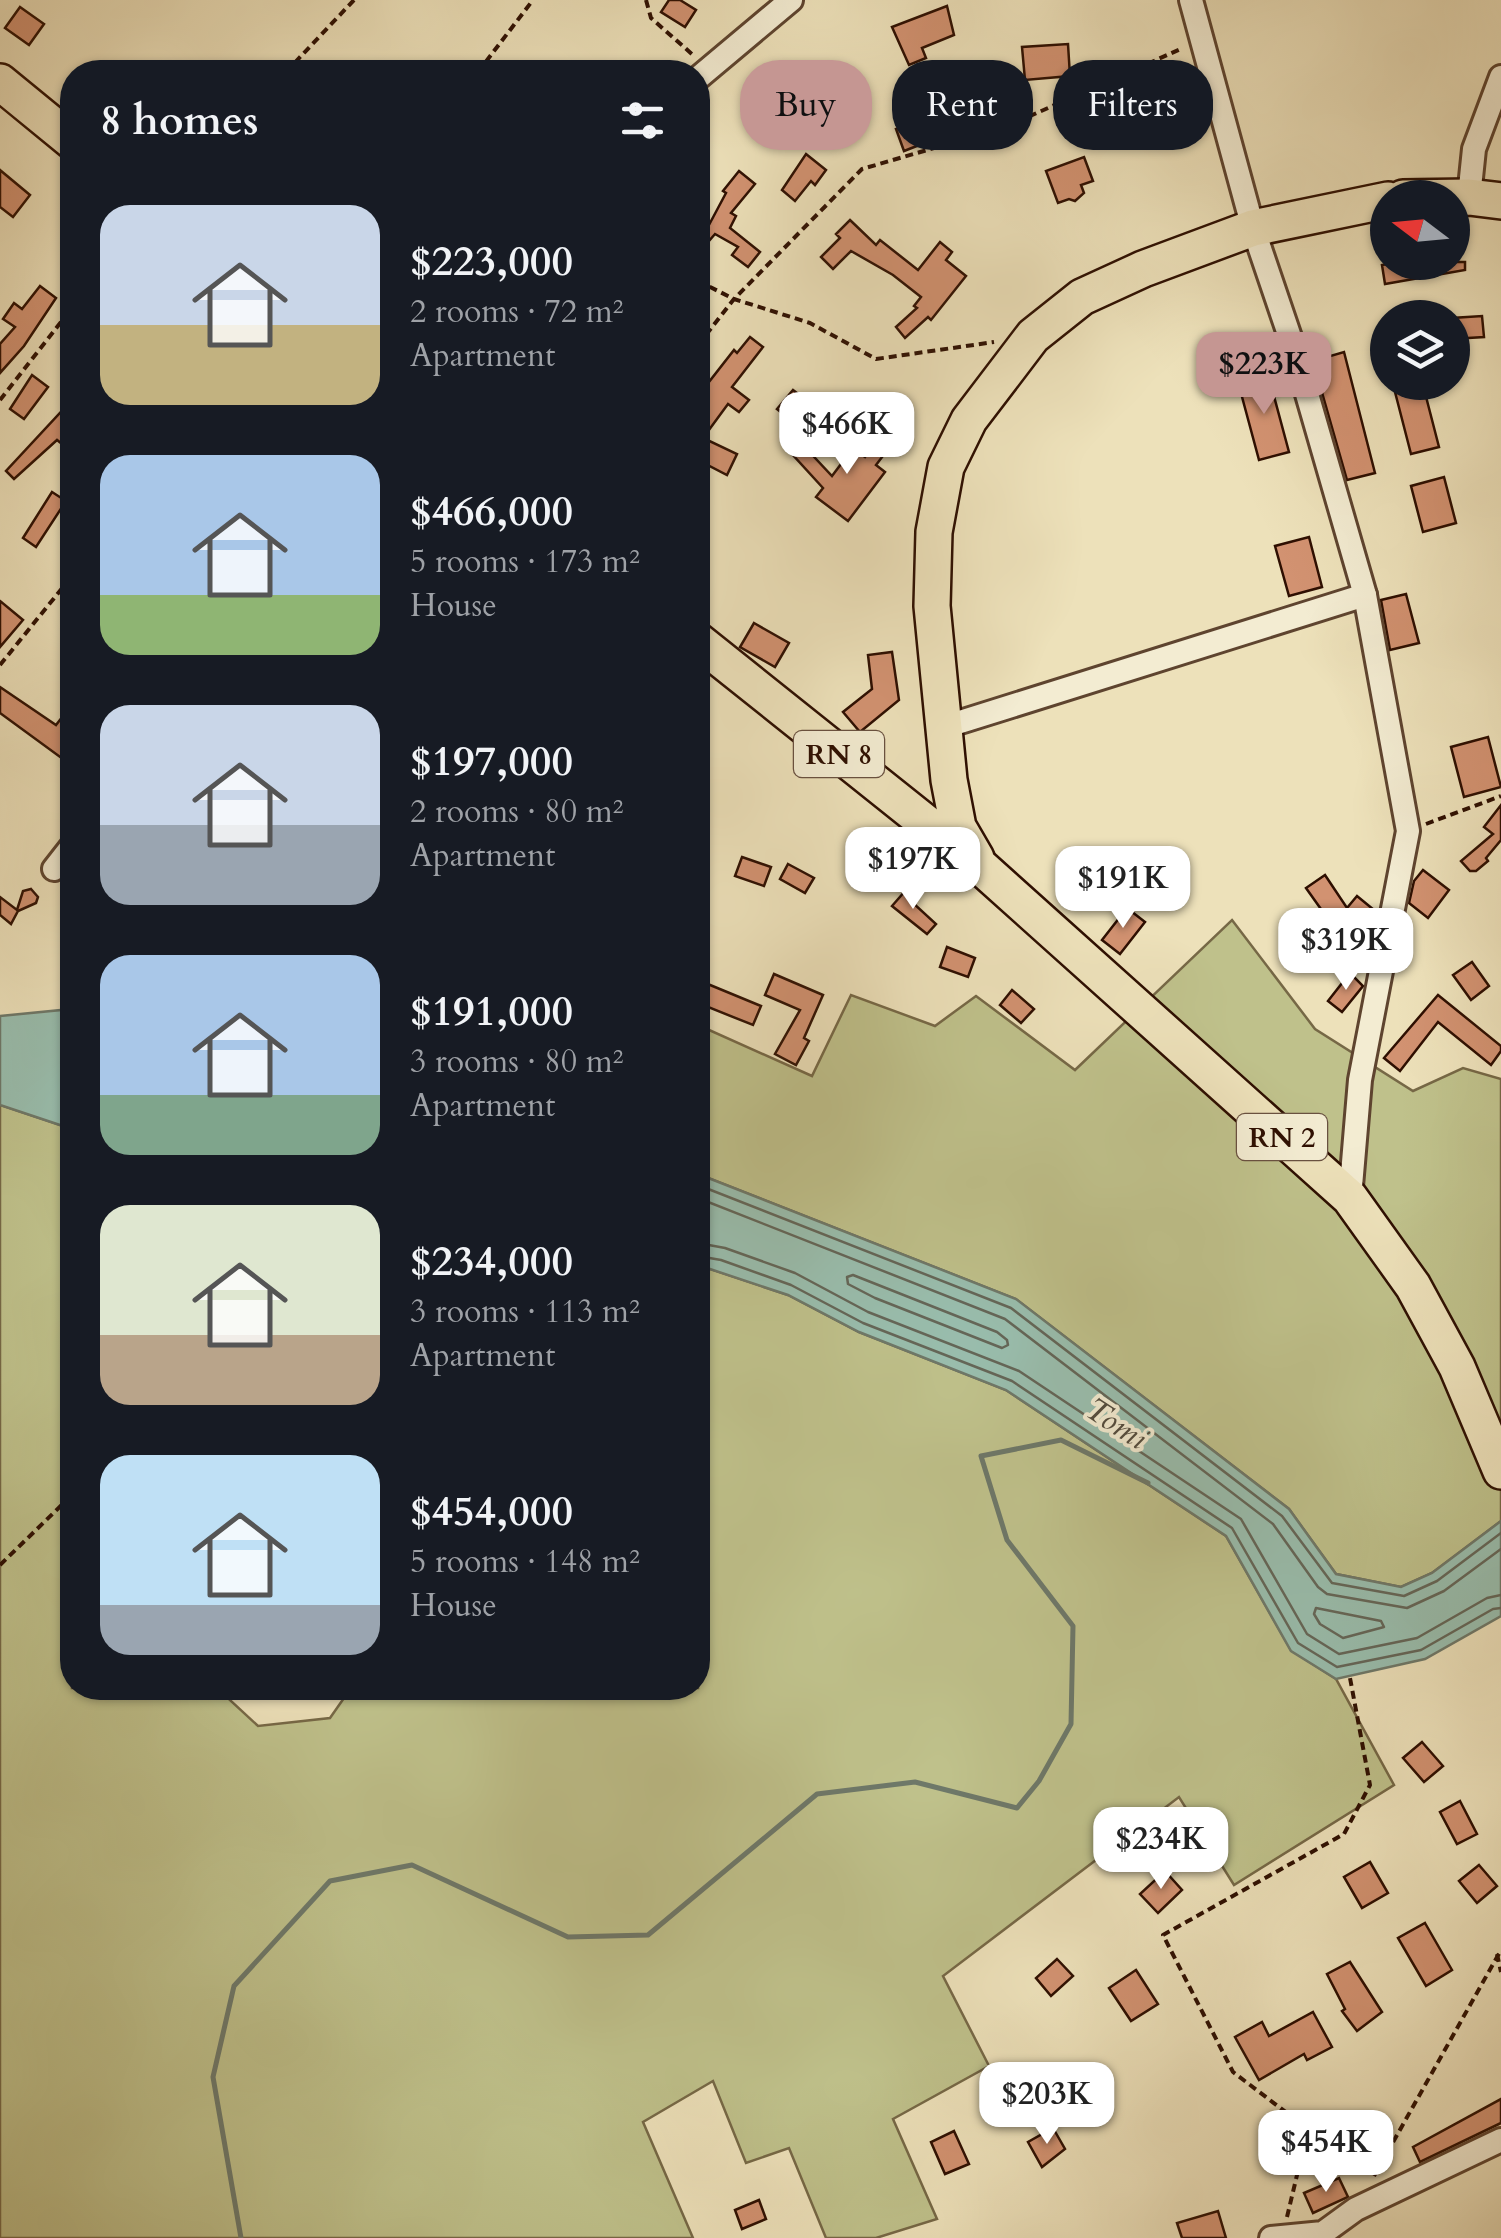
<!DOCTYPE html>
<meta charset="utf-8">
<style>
:root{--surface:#171b24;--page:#20242c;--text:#f1f3f6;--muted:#9ea1a6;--accent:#c59692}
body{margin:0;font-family:Cardo,serif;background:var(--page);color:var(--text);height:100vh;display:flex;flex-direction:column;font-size:38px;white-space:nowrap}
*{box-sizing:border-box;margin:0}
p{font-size:32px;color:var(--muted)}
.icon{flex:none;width:55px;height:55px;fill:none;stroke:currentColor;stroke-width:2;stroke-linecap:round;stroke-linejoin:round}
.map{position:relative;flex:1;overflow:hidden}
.details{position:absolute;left:60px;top:60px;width:650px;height:1640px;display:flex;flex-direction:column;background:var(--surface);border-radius:40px;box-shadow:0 2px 8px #0004}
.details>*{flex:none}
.banner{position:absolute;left:740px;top:60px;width:610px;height:90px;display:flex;gap:20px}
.needle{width:65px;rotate:286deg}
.buttons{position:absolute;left:1370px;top:180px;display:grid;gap:20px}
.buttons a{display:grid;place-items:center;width:100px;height:100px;border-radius:50%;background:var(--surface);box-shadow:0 2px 8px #0004;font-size:50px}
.price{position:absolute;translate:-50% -85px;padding:0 22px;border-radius:20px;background:#fff;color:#222;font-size:32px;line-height:65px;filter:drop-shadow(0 2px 5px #0008)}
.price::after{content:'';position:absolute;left:50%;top:60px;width:30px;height:22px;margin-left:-15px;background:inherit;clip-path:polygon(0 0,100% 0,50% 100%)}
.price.selected{background:var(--accent);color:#111}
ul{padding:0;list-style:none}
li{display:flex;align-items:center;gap:30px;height:250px;padding:0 40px}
li span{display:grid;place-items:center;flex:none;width:280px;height:200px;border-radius:30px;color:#555}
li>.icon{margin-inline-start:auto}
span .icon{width:120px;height:120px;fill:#fffc;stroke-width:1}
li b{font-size:42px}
h2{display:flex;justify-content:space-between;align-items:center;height:120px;padding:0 40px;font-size:42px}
.tag{padding:0 35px;border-radius:40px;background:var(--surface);box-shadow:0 2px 8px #0004;font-size:35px;line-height:90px}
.tag.selected{background:var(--accent);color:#111}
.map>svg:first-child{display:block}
</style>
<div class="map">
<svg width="1501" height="2238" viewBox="0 0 1501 2238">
<rect width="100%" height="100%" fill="#ede1ba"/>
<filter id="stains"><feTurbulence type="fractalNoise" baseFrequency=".002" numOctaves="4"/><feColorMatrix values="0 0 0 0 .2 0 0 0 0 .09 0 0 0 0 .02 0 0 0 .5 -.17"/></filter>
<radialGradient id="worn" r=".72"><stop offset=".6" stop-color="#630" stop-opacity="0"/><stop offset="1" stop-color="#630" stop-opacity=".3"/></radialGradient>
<g fill="#bfc18b" stroke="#766846" stroke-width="2.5">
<path d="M1232 920 1315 1029 1413 1091 1463 1068 1501 1079V1521L1432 1573 1401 1587 1336 1574 1289 1509 1016 1299 698 1174V1025L812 1076 851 995 935 1026 976 996 1075 1070Z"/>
<path d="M0 1105 72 1129V1688H217L258 1726 330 1718 351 1688H698V1265L788 1295 859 1332 1006 1390 1226 1536 1291 1650 1336 1679 1394 1785 1234 1885 1179 1797 943 1976 989 2066 893 2119 937 2219 876 2238H826L789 2148 746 2163 713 2081 643 2122 693 2238H0Z"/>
</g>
<g fill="#99beae" stroke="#6e7869" stroke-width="2.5">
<path d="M72 1009V1129L0 1105V1016Z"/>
<path d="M698 1174 1016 1299 1289 1509 1336 1574 1401 1587 1432 1573 1501 1521V1616L1425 1659 1336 1679 1291 1651 1226 1536 1006 1390 859 1332 788 1295 698 1265Z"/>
</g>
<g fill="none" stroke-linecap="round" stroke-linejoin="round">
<g stroke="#646658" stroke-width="2.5">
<path d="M698 1185 1011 1308 1282 1516 1332 1583 1404 1596 1437 1581 1501 1533"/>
<path d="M698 1198 1005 1319 1273 1524 1318 1587 1327 1594 1407 1608 1444 1591 1501 1549"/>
<path d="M698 1243 725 1248 795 1273 868 1312 1019 1371 1241 1519 1307 1634 1339 1654 1417 1638 1487 1598 1501 1595"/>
<path d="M698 1256 721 1260 791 1285 863 1323 1012 1381 1232 1528 1298 1643 1337 1667 1421 1650 1493 1609 1501 1608"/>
<path d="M853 1275 997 1332 1007 1340 1008 1345 1002 1348 875 1298 848 1284 847 1277Z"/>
<path d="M1316 1608 1381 1621 1384 1627 1343 1638 1320 1624 1314 1614Z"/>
</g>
<path stroke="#6e7869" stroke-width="5" d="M241 2238 213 2077 234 1986 330 1881 412 1865 568 1937 648 1935 817 1794 915 1782 1017 1808 1039 1781 1071 1724 1073 1626 1007 1540 981 1456 1061 1440 1148 1483"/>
</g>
<g fill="#d29271" stroke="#2e0f01" stroke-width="2.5">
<path d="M669 0H680L696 10 685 27 661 12Z"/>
<path d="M947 6 954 35 922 48 926 58 909 65 892 27Z"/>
<path d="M20 7 44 24 29 45 5 28Z"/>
<path d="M1068 44 1070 76 1025 80 1022 47Z"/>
<path d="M942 111 950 133 904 151 896 129Z"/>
<path d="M806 154 826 170 815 185 811 181 795 201 782 190Z"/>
<path d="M1084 157 1093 181 1081 185 1084 193 1075 201 1069 199 1058 203 1046 171Z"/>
<path d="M0 170 30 195 13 217 0 207Z"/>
<path d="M739 171 755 184 731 213 736 216 730 228 760 252 748 267 732 255 738 247 715 234 708 242 702 238 726 193 723 191Z"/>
<path d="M850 220 876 245 880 240 918 270 940 242 952 252 946 260 966 276 931 320 928 317 905 338 896 327 917 308 914 306 921 297 893 275 851 251 833 269 821 257 840 238 836 234Z"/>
<path d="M1399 262H1465V270L1385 284 1382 265Z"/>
<path d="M40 286 56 298 24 346 0 373V344L15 327 3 319 14 303 22 309Z"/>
<path d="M1482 316 1484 337 1452 339V318Z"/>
<path d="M750 337 763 347 732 387 749 400 739 412 728 404 703 438 737 454 727 475 698 460V396L734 350 737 353Z"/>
<path d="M1344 352 1375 473 1347 480 1313 361Z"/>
<path d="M1268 374 1289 452 1259 460 1238 382Z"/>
<path d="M32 375 48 387 24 419 10 409Z"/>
<path d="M1423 385 1439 447 1411 454 1395 392Z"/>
<path d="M793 390 815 407 819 402 832 411 812 437 777 409Z"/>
<path d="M72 400V452L57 440 14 479 6 471Z"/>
<path d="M884 432 895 440 876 465 885 472 848 521 816 497 823 488 792 454 802 444 832 476 853 448 865 457Z"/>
<path d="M1444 477 1456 523 1423 532 1411 486Z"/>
<path d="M52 492 66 501 36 547 23 538Z"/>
<path d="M1309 537 1322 587 1289 596 1275 546Z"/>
<path d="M1406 594 1419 643 1390 650 1381 600Z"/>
<path d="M0 601 23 620 0 647Z"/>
<path d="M754 623 789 643 775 667 740 647Z"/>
<path d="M892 652 899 700 860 732 843 712 872 689 868 655Z"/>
<path d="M0 687 56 725 63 716 72 723V754L67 762 0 713Z"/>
<path d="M1488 737 1501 787 1464 797 1451 747Z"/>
<path d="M1501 805V840L1486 858 1488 861 1476 871H1470L1461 861 1493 834 1484 827Z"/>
<path d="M742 857 771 867 764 886 735 876Z"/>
<path d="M788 864 814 878 805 893 780 879Z"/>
<path d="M1423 870 1449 890 1428 918 1409 903 1414 881Z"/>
<path d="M1325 875 1347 908 1357 896 1374 910 1362 926 1349 915 1324 948 1328 951 1318 963 1301 950 1328 919 1306 888Z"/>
<path d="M31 889 38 897 36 903 18 911 11 924 0 915V897L17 910 23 891Z"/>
<path d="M906 890 917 899 913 903 936 924 927 934 892 906Z"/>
<path d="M1127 908 1145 922 1120 954 1102 940Z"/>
<path d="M947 947 975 958 968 977 940 967Z"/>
<path d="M1472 962 1489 986 1471 1000 1453 975Z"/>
<path d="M1350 973 1363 986 1342 1012 1328 1001Z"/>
<path d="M774 974 823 995 804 1038 809 1041 796 1065 775 1054 800 1010 765 995Z"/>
<path d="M698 980 761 1006 753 1025 698 1003Z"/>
<path d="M1012 990 1034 1009 1021 1023 1000 1005Z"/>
<path d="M1438 995 1501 1046V1051L1491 1065 1438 1022 1400 1071 1384 1058Z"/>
<path d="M1422 1742 1443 1766 1424 1782 1403 1758Z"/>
<path d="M1460 1801 1477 1834 1457 1844 1440 1812Z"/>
<path d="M1370 1862 1388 1893 1362 1908 1344 1877Z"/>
<path d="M1479 1865 1497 1886 1477 1903 1459 1881Z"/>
<path d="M1165 1871 1182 1890 1158 1913 1140 1894Z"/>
<path d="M1425 1923 1452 1970 1426 1986 1398 1938Z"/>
<path d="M1057 1959 1073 1976 1051 1996 1036 1978Z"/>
<path d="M1350 1962 1382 2012 1357 2031 1342 2011 1345 2009 1327 1974Z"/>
<path d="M1136 1970 1158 2004 1131 2021 1109 1988Z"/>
<path d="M1313 2012 1332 2047 1307 2060 1304 2054 1259 2080 1235 2037 1262 2022 1269 2036Z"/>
<path d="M1501 2099V2123L1420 2162 1413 2147Z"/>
<path d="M1053 2128 1065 2149 1042 2167 1028 2142Z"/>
<path d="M954 2131 969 2164 945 2174 931 2142Z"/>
<path d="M1339 2178 1348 2197 1313 2213 1304 2193Z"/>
<path d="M759 2200 766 2219 742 2229 735 2210Z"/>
<path d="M1218 2211 1226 2238H1182L1177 2223Z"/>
</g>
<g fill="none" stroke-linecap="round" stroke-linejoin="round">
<g stroke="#5e442f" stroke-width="28">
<g id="street">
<path d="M1191 0 1253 228 1294 349 1365 595 1408 831 1360 1080 1350 1198"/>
<path d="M698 78 791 0"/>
<path d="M1469 197 1474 149 1501 77"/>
<path d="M941 728 1365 595"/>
<path d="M54 869 72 846"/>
<path d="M1271 2238 1323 2233 1356 2209 1501 2140"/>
</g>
</g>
<g stroke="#2e0f01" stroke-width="40">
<g id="primary">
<path d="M0 82 72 141"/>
<path d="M1403 198 1469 197 1501 201"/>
<path d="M698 641 981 867 1350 1198 1413 1286 1457 1367 1501 1471"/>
<path d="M976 858 958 827 949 780 932 606 934 532 946 467 969 420 1033 336 1082 297 1143 269 1253 228 1388 200"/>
</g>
</g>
<g stroke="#2e0f01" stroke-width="4" stroke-dasharray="8 5" stroke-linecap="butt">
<path d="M646 0 651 18 693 55"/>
<path d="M286 72 354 0"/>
<path d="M478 72 533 0"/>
<path d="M698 281 734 299 810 323 876 359 994 342"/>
<path d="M698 345 734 299 862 169 1003 128 1183 48"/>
<path d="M0 400 72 308"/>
<path d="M0 665 72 576"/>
<path d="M1426 824 1501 796"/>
<path d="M0 1565 72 1495"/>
<path d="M1497 1954 1501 1972"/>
<path d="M1374 2176 1501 1950"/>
<path d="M1287 2217 1308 2129 1233 2072 1163 1935 1344 1834 1370 1785 1350 1678"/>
</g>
<use href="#street" stroke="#f3ecd2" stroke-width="22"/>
<use href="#primary" stroke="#ede1ba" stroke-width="35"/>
</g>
<g text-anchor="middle" stroke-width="8" stroke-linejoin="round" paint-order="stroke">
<g fill="#f3ecd2" stroke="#695140" stroke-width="2.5">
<rect x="794" y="731" width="90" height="46" rx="8"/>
<rect x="1237" y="1114" width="90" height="46" rx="8"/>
</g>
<g font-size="28" font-weight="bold" fill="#2e0f01">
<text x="839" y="764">RN 8</text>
<text x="1282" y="1147">RN 2</text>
</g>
<g font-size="32" font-style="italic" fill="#534c3e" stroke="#f3ecd2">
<text transform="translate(1117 1423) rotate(33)" y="11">Tomi</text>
</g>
</g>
<rect width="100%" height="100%" filter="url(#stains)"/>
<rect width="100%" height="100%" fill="url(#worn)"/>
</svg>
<div class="buttons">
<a><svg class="needle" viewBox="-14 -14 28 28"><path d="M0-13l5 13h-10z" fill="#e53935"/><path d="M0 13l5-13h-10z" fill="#9ea1a6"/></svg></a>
<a><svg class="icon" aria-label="layers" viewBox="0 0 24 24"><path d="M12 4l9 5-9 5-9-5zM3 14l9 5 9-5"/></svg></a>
</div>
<b class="price selected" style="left:1264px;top:417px">$223K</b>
<b class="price" style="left:847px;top:477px">$466K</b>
<b class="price" style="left:913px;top:912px">$197K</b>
<b class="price" style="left:1123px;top:931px">$191K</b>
<b class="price" style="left:1346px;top:993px">$319K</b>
<b class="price" style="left:1161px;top:1892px">$234K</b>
<b class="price" style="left:1047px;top:2147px">$203K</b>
<b class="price" style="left:1326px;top:2195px">$454K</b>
<div class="banner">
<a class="tag selected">Buy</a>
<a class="tag">Rent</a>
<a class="tag">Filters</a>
</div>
<section class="details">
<h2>8 homes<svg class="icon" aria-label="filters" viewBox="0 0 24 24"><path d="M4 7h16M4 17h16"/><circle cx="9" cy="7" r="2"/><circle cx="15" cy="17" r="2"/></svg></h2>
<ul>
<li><span style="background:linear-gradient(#c9d6e8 60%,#c2b280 0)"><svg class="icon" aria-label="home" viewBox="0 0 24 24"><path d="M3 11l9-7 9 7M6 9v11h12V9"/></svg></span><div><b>$223,000</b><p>2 rooms · 72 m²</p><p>Apartment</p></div></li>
<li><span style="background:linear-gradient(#a9c7e8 70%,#8fb573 0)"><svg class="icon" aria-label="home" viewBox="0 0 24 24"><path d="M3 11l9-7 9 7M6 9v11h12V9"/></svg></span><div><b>$466,000</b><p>5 rooms · 173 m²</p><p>House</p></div></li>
<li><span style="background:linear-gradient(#c9d6e8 60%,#9aa5b1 0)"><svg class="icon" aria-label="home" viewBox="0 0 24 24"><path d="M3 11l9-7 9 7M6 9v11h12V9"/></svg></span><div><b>$197,000</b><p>2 rooms · 80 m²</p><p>Apartment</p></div></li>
<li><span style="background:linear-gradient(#a9c7e8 70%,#7fa58c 0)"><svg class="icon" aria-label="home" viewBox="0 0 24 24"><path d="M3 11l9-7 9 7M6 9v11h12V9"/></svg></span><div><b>$191,000</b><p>3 rooms · 80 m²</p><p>Apartment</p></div></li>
<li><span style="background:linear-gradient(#dfe7d0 65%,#b9a48a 0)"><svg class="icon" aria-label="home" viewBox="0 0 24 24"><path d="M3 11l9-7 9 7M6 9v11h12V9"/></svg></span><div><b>$234,000</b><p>3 rooms · 113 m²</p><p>Apartment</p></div></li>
<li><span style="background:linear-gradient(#bfe0f5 75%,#9aa5b1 0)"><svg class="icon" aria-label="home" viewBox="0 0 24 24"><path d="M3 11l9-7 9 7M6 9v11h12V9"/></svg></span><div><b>$454,000</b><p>5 rooms · 148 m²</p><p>House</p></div></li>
</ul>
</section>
</div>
